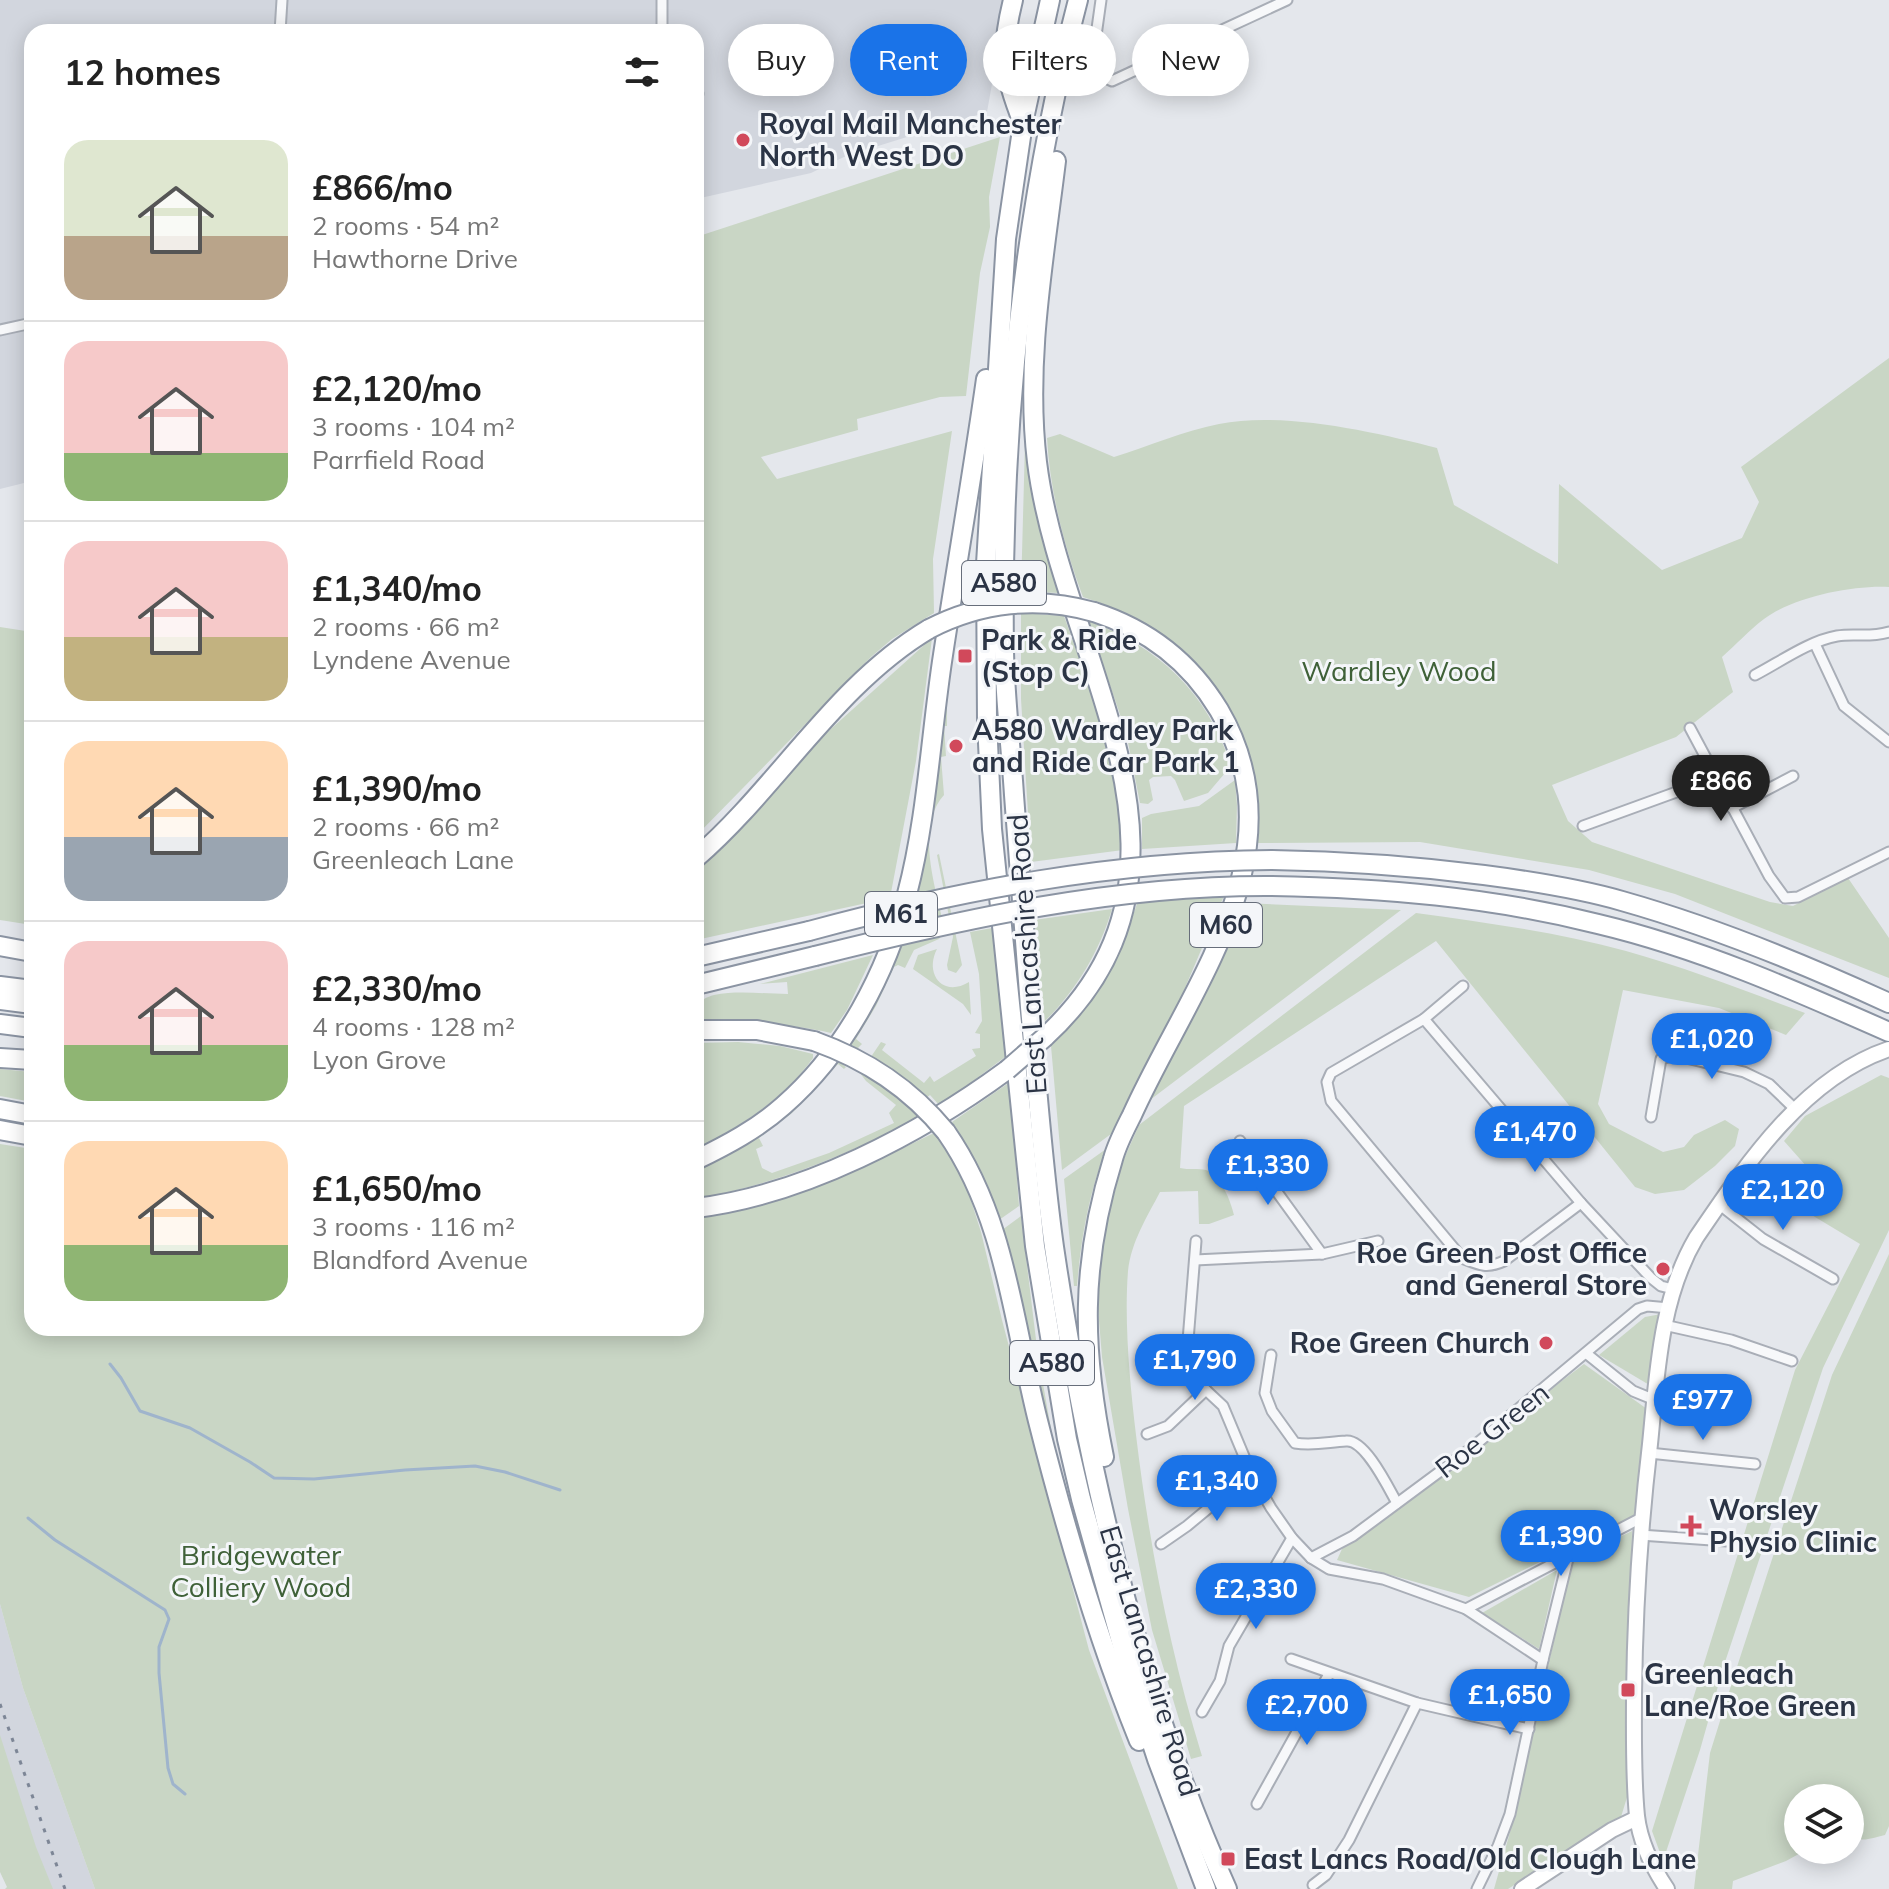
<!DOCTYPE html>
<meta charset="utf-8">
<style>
:root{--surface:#fff;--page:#f2f2f2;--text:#222;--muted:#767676;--line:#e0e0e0;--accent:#1a73e8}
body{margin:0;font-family:Mulish,sans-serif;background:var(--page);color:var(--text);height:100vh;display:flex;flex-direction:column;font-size:30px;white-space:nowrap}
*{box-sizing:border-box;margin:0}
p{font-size:26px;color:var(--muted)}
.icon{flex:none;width:44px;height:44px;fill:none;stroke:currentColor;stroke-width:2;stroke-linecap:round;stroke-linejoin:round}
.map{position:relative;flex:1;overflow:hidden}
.panel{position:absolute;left:24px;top:24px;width:680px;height:1312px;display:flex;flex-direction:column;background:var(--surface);border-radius:24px;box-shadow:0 4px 20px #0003}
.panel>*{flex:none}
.top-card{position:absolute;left:728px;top:24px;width:760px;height:72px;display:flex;gap:16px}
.controls{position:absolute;left:1784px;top:1784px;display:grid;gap:16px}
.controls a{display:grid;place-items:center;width:80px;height:80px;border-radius:50%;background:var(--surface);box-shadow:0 4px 20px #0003;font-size:40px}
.price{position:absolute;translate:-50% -68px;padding:0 18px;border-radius:28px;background:var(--accent);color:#fff;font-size:26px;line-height:52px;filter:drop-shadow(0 2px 4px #0008)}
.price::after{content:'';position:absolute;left:50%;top:48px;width:24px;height:18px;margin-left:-12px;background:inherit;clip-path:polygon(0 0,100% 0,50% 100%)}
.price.active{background:#222;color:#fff}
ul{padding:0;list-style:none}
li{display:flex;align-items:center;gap:24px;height:200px;padding:0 40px}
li+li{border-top:2px solid var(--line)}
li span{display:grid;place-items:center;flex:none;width:224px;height:160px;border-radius:24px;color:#555}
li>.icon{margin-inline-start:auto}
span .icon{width:96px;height:96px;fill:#fffc;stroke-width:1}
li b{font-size:34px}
h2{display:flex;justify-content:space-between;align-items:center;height:96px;padding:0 40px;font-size:34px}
.tag{padding:0 28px;border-radius:36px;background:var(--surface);box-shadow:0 4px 20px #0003;font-size:28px;line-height:72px}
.tag.active{background:var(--accent);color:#fff}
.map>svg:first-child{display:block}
</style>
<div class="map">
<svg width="1889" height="1889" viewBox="0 0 1889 1889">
<rect width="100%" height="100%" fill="#e4e7ec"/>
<g fill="#d2d6de">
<path d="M0 0H1007L987 112 846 156 811 173 696 199V32H32V481L0 489Z"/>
<path d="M0 1604 23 1688 95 1889H42L0 1766Z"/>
</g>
<g fill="#c9d6c5">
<path d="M1000 137 989 197 990 227 980 273 966 396 940 397 857 419 858 430 761 457 777 479 952 431 933 559 934 613 892 639 871 657 696 836V237Z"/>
<path d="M1889 358V587C1853 585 1793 597 1764 619 1749 630 1736 645 1722 657L1733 692 1676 737 1552 785 1568 821 1592 842 1770 902 1793 906 1848 878 1889 938V978L1675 894 1589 870 1420 842 1255 843C1256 823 1258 802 1254 781 1239 691 1168 623 1083 597 1064 546 1050 492 1047 438L1060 434 1114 457C1149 446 1184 431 1219 424 1283 411 1375 432 1437 448L1454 505 1558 564 1559 484 1662 570 1742 538 1759 502 1741 467Z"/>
<path d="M1025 443 1028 444 1033 492 1058 593 1021 591Z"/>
<path d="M1021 613 1064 616 1103 725 1116 778 1123 850 1031 862 1021 699Z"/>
<path d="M1088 621C1159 646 1209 695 1231 766L1208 793 1184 801 1175 780 1171 776 1153 777 1149 780 1153 800 1148 804 1140 803 1126 732Z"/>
<path d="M0 627 32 632V925L0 920Z"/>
<path d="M932 638 916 761 890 898 696 940V869L757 808 823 736Z"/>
<path d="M947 683V726H944L946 756 941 757 944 795C914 828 937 892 945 931L939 939 914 950 905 968 898 965 894 967 876 1006 856 1039 862 1044 842 1064 846 1067 844 1069 838 1064 792 1113 759 1138 763 1146 756 1149 762 1168 772 1173 829 1153 894 1123 889 1113 896 1105 866 1081 860 1073 881 1042 886 1044 882 1050 924 1083 930 1076 934 1082 976 1056 972 1049 980 1048V1034L975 1033 982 1021 979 974 970 932 998 927 1009 1054 940 1106 930 1095 912 1109 920 1117C845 1156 779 1183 696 1199V1169L739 1148 774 1123 881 986Z"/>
<path d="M1235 780 1237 805 1236 843 1142 849V818L1151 814 1199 806Z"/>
<path d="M939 854 962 965 956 973 948 970 947 965 953 937 937 855Z"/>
<path d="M1163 896H1224L1182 995 1111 1134 1062 1170 1051 1046C1097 1001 1119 958 1139 898Z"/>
<path d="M1244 903 1401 910 1146 1103 1203 998Z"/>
<path d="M1112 909C1099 953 1075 992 1042 1024L1034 920Z"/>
<path d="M1416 913C1487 923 1557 932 1626 951 1687 968 1746 991 1805 1013L1786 1035 1719 1008 1623 990 1598 1104 1609 1124 1663 1152 1684 1147 1694 1135 1725 1120 1739 1129 1735 1146 1715 1166 1684 1190 1655 1194 1635 1187 1436 941 1184 1106 1180 1168C1188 1170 1199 1168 1206 1170 1221 1175 1231 1202 1234 1215L1209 1224H1199L1198 1191 1160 1192C1147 1217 1131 1242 1128 1271 1124 1322 1130 1384 1136 1435 1149 1543 1170 1652 1202 1756L1191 1759 1152 1630 1128 1509 1102 1357 1097 1296 1104 1232 1123 1161 1139 1125Z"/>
<path d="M937 949C924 974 943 998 969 982L971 1015 963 1004 913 969 918 955Z"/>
<path d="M873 955 847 1010 831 1033C786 1022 742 1023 696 1024V1002C704 1000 706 997 714 995 738 990 764 994 788 994L787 982 760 984Z"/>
<path d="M738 1042 780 1046 813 1054V1058C784 1098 741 1128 696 1148V1043Z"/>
<path d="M0 1069 32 1072V1102L0 1096Z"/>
<path d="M1881 1075 1889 1078V1230L1823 1368 1724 1665 1700 1750 1663 1861 1652 1831 1795 1370 1860 1244 1795 1205 1815 1176 1784 1141 1805 1116Z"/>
<path d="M1010 1082 1019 1206 999 1220 979 1168 952 1122Z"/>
<path d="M934 1133 953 1157 968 1191 981 1232 1002 1320 1089 1650 1178 1889H95L23 1688 0 1604V1144L32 1149V1328H696V1218C781 1202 857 1171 934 1133Z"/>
<path d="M1106 1149C1089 1194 1081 1237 1077 1286H1074L1064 1179Z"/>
<path d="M1021 1216 1038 1356 1058 1468 1002 1230Z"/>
<path d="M1889 1254V1826L1885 1835C1872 1838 1862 1843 1850 1836V1798H1798V1850H1806L1786 1861 1733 1881 1732 1889H1694L1710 1753 1734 1676 1832 1375Z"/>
<path d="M1661 1314 1651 1386 1599 1355 1645 1317Z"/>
<path d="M1584 1364 1647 1409 1637 1514 1469 1597 1337 1560 1342 1549Z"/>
<path d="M1632 1531 1628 1794 1621 1817 1508 1889H1494L1514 1818 1572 1560Z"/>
<path d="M1557 1570 1539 1649 1482 1613Z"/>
<path d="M0 1735 36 1847 53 1889H5L7 1887 0 1872Z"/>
</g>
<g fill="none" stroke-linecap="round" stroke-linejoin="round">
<g stroke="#9fb4cc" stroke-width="3">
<path d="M110 1364 121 1378 140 1411 190 1428 250 1462 274 1478 314 1479 405 1470 475 1466 505 1472 560 1490"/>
<path d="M28 1518 55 1540 165 1610 169 1619 159 1647V1673L168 1768 173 1784 185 1794"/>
</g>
<g stroke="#a9aeb7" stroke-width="13">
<g id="street">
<path d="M1101 0 1093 57 1097 74 1112 81 1287 0"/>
<path d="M280 32 282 0"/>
<path d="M662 32V0"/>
<path d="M696 94H698"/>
<path d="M0 330 32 323"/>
<path d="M1815 644 1844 706 1889 742"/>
<path d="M1755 675C1780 662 1809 641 1837 636 1856 633 1868 638 1889 632"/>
<path d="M1690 728 1769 876 1785 898 1798 897 1889 852"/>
<path d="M1732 808 1793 776"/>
<path d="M1583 826 1715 778"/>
<path d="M1463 986 1424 1019 1331 1073 1327 1082 1331 1101 1462 1258C1479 1265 1487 1269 1504 1261L1581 1203"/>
<path d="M1424 1019 1581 1203 1651 1278 1661 1286 1673 1289"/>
<path d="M1706 1062 1724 1031"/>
<path d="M1651 1117 1661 1059 1674 1055 1744 1072 1769 1084 1796 1110"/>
<path d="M1240 1141 1322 1254"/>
<path d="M1720 1205 1763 1239 1833 1279"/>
<path d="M1196 1241 1187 1353 1193 1378 1223 1406 1251 1473 1271 1508 1292 1538 1311 1558 1329 1569 1383 1579 1466 1609 1543 1660 1510 1814 1498 1846 1477 1889"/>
<path d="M1195 1260 1322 1254 1378 1241"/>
<path d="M1664 1325 1731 1340 1792 1361"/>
<path d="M1587 1354 1633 1391 1655 1400"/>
<path d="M1271 1355 1265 1393 1272 1411 1295 1443C1313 1446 1328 1442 1346 1441 1365 1439 1388 1487 1397 1503"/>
<path d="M1147 1434 1168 1426 1206 1390"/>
<path d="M1649 1453 1755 1464"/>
<path d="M1640 1535 1726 1541"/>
<path d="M1161 1544 1187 1526 1251 1473"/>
<path d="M1311 1558 1353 1536 1469 1450 1638 1309 1647 1306 1669 1308"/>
<path d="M1466 1609 1641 1518"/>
<path d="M1291 1659 1417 1703 1529 1729"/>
<path d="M1543 1660 1569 1555"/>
<path d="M1202 1712 1220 1681 1229 1646 1292 1538"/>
<path d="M1257 1804 1329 1674"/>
<path d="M1313 1885 1326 1875 1349 1840 1417 1703"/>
</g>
</g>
<g stroke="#a9aeb7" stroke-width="18">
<g id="secondary">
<path d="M1522 1889 1612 1830 1637 1818"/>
<path d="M1667 1889C1653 1868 1640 1842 1637 1816 1633 1776 1634 1734 1634 1694 1635 1610 1640 1528 1650 1444 1657 1375 1660 1299 1696 1238 1745 1166 1803 1078 1889 1049"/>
</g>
</g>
<g stroke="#8b94a3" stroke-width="22">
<g id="highway">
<path d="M1013 0C1000 52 1003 73 1023 123"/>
<path d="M1050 0 1023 123 1006 239 986 564 987 721 992 829 1035 1246 1067 1439 1081 1499 1136 1695 1157 1759 1206 1889"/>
<path d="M1078 0C1022 213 1001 431 1004 651 1005 699 1011 747 1014 795 1020 866 1024 936 1030 1007 1037 1087 1043 1168 1054 1247 1086 1463 1137 1689 1227 1889"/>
<path d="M1094 612C1147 629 1190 662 1219 710 1303 853 1189 988 1132 1115 1125 1129 1117 1144 1113 1159 1080 1265 1082 1350 1104 1457"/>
<path d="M696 858C778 787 835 685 929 629"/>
<path d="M1272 860C1343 861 1413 866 1484 875 1530 881 1577 888 1622 901 1714 927 1802 963 1889 1003"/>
<path d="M1272 886C1382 888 1491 897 1598 924 1699 948 1794 990 1889 1032"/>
<path d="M0 946 32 952"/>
<path d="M696 957 809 931"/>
<path d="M696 985 815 956"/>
<path d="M0 986 32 990"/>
<path d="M0 1000 32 1004"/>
<path d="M0 1024 32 1028"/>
<path d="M696 1030H757L814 1041"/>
<path d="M1045 1037C1230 866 1061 658 1037 462 1025 362 1044 260 1056 161"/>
<path d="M0 1058 32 1060"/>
<path d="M0 1109 32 1115"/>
<path d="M0 1130 32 1136"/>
<path d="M946 1132C1006 1218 1013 1322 1038 1421 1065 1528 1097 1637 1139 1741"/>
<path d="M696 1160C727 1145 757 1129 783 1106 845 1052 887 973 907 894 927 819 931 732 943 655 957 563 973 471 986 379"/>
<path d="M696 1208C804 1195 920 1134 1007 1070"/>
</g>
</g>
<use href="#street" stroke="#f7f8fa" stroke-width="9"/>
<use href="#secondary" stroke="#fff" stroke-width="14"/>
<use href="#highway" stroke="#fff" stroke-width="18"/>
<path stroke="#7d8696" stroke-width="3" stroke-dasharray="4 8" stroke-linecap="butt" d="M0 1704 65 1889"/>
<g stroke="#8b94a3" stroke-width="22" stroke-linecap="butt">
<g id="highway-bridge">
<path d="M929 629C981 602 1038 596 1094 612"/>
<path d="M809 931C961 890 1114 861 1272 860"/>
<path d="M815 956C966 918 1116 885 1272 886"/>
<path d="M814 1041C867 1060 910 1088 946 1132"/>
<path d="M1007 1070 1045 1037"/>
</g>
</g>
<use href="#highway-bridge" stroke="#fff" stroke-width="18"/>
</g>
<g fill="#d1495b" stroke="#f4f6f9" stroke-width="3">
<circle cx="743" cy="140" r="8"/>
<rect x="957" y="648" width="16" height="16" rx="4"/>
<circle cx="956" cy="746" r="8"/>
<circle cx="1663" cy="1269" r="8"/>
<circle cx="1546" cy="1343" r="8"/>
<path d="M1687 1514h8v8h8v8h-8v8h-8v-8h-8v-8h8z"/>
<rect x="1620" y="1682" width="16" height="16" rx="4"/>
<rect x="1220" y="1851" width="16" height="16" rx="4"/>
</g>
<g text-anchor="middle" stroke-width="6" stroke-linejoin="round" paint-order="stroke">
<g fill="#f4f6f9" stroke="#676e7b" stroke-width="2">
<rect x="962" y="561" width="84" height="44" rx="6"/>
<rect x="865" y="892" width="72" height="44" rx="6"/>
<rect x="1190" y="903" width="72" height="44" rx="6"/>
<rect x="1010" y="1341" width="84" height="44" rx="6"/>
</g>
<g font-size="26" font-weight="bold" fill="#2b3445">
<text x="1004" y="592">A580</text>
<text x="901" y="923">M61</text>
<text x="1226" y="934">M60</text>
<text x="1052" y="1372">A580</text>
</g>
<g font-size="28" font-weight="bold" fill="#2b3445" stroke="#f4f6f9" text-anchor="start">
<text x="759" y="134">Royal Mail Manchester<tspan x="759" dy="32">North West DO</tspan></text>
<text x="981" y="650">Park &amp; Ride<tspan x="981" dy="32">(Stop C)</tspan></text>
<text x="972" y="740">A580 Wardley Park<tspan x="972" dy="32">and Ride Car Park 1</tspan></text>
<text x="1647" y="1263" text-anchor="end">Roe Green Post Office<tspan x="1647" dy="32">and General Store</tspan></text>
<text x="1530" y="1353" text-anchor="end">Roe Green Church</text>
<text x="1709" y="1520">Worsley<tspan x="1709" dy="32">Physio Clinic</tspan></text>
<text x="1644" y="1684">Greenleach<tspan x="1644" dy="32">Lane/Roe Green</tspan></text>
<text x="1244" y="1869">East Lancs Road/Old Clough Lane</text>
</g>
<g font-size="28" fill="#3f6138" stroke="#f4f6f9">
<text x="1399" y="681">Wardley Wood</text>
<text x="261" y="1565">Bridgewater<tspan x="261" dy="32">Colliery Wood</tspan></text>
</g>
<g font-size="28" fill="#2b3445" stroke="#f4f6f9">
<text transform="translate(1027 954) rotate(-94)" y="10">East Lancashire Road</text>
<text transform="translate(1492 1430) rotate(-38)" y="10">Roe Green</text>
<text transform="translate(1150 1661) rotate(73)" y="10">East Lancashire Road</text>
</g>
</g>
</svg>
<div class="controls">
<a><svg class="icon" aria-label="layers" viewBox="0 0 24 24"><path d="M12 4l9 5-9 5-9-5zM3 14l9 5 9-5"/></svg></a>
</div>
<b class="price active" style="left:1721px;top:823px">£866</b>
<b class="price" style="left:1712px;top:1081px">£1,020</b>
<b class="price" style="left:1535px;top:1174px">£1,470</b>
<b class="price" style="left:1268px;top:1207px">£1,330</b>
<b class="price" style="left:1783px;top:1232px">£2,120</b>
<b class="price" style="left:1195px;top:1402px">£1,790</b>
<b class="price" style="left:1703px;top:1442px">£977</b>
<b class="price" style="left:1217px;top:1523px">£1,340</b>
<b class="price" style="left:1561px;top:1578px">£1,390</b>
<b class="price" style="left:1256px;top:1631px">£2,330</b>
<b class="price" style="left:1510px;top:1737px">£1,650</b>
<b class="price" style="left:1307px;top:1747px">£2,700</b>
<div class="top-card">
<a class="tag">Buy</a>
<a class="tag active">Rent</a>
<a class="tag">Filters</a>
<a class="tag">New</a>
</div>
<section class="panel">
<h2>12 homes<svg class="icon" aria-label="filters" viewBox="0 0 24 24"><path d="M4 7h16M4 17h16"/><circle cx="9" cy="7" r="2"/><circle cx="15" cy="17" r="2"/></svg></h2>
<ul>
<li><span style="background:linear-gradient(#dfe7d0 60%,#b9a48a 0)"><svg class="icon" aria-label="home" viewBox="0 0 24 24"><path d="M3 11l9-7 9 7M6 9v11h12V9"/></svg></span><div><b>£866/mo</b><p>2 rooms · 54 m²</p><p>Hawthorne Drive</p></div></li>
<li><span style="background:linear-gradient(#f6c9c9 70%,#8fb573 0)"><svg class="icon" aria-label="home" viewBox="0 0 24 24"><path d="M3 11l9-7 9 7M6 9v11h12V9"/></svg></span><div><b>£2,120/mo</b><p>3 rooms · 104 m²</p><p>Parrfield Road</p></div></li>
<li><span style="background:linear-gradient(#f6c9c9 60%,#c2b280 0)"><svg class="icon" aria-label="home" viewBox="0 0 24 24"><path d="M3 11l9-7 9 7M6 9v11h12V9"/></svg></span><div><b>£1,340/mo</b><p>2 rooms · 66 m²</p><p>Lyndene Avenue</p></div></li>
<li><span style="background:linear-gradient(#ffd9b3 60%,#9aa5b1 0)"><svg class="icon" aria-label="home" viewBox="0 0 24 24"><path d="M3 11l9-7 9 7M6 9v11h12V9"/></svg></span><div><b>£1,390/mo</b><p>2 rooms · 66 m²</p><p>Greenleach Lane</p></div></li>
<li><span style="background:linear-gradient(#f6c9c9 65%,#8fb573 0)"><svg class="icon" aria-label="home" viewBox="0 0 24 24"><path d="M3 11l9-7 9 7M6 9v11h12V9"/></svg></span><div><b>£2,330/mo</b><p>4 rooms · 128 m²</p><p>Lyon Grove</p></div></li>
<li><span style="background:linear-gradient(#ffd9b3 65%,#8fb573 0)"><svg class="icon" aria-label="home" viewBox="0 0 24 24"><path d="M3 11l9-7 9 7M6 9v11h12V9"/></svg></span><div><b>£1,650/mo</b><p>3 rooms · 116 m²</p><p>Blandford Avenue</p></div></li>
</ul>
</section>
</div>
